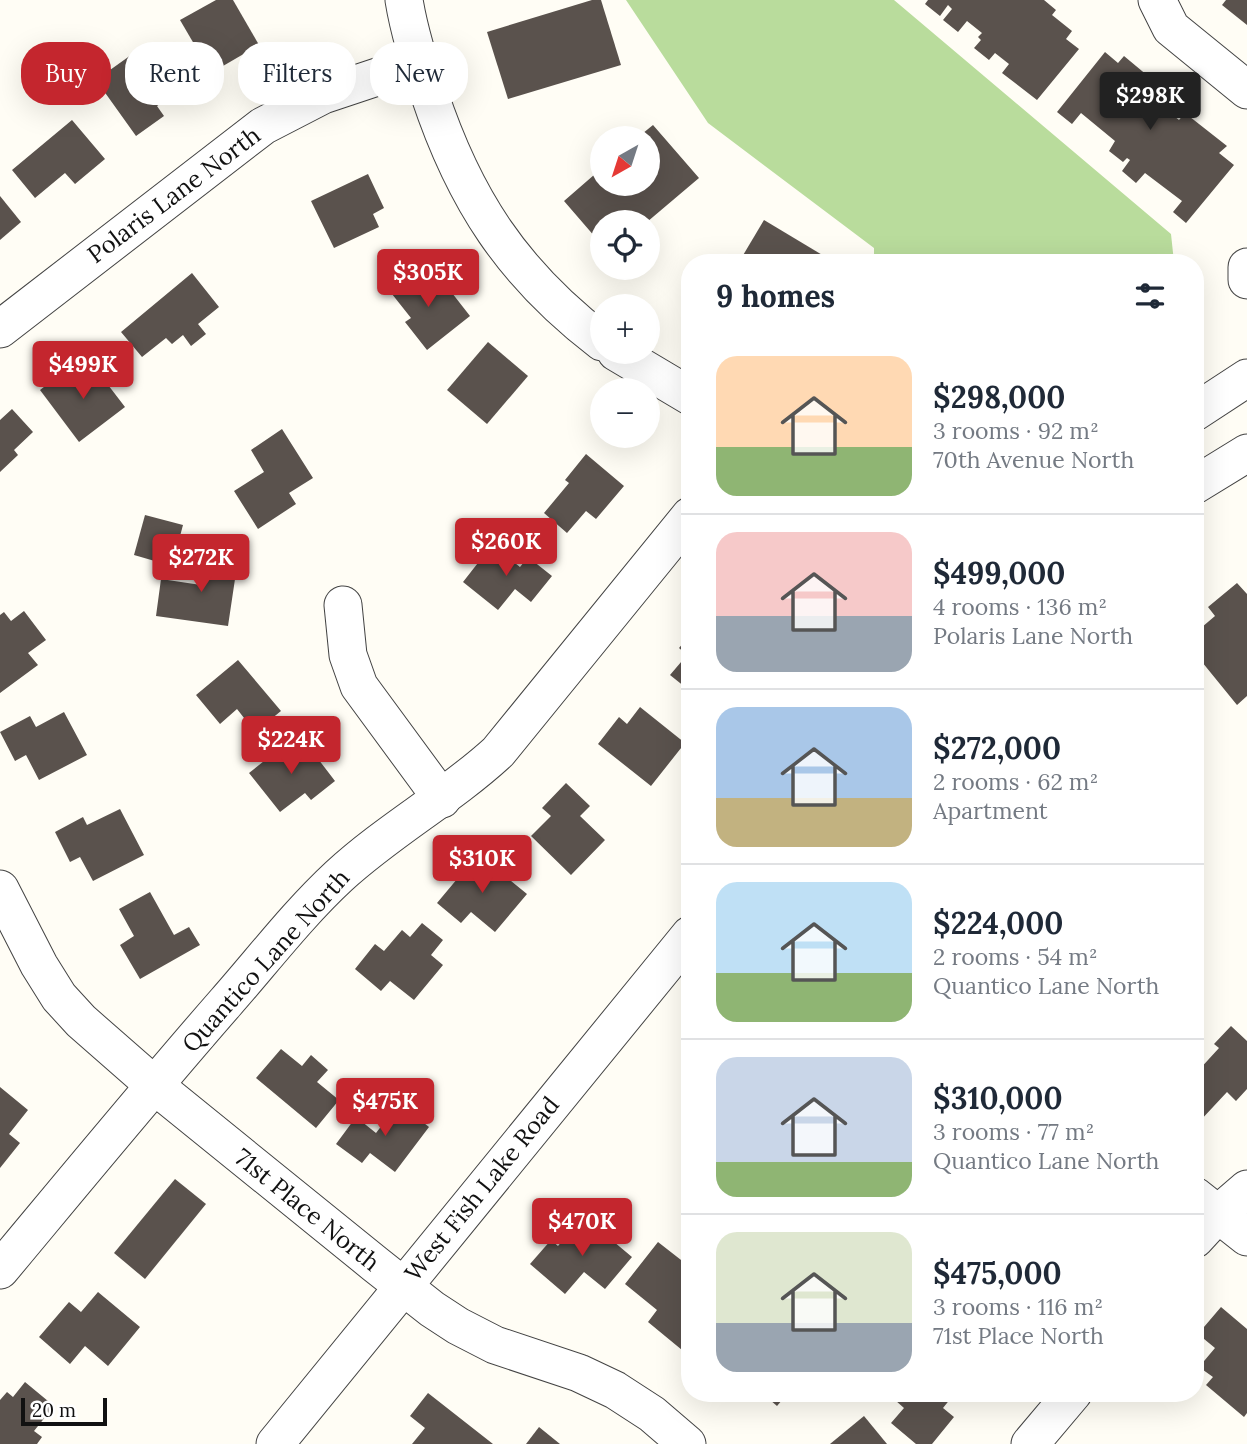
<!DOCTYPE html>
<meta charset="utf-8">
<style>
:root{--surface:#fff;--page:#f6f6f7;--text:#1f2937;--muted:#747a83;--line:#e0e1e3;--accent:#c4262e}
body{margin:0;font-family:Lora,serif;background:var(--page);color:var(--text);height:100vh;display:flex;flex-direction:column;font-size:26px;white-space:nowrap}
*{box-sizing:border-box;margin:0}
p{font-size:23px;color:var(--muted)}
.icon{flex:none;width:38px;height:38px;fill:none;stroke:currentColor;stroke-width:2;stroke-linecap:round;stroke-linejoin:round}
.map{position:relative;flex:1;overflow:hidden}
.drawer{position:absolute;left:681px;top:254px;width:523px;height:1148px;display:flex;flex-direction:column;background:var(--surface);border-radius:28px;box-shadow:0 7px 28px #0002}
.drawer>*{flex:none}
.guide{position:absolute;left:21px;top:42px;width:555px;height:63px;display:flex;gap:14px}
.needle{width:46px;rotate:219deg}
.fabs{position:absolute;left:590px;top:126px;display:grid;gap:14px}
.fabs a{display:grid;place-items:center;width:70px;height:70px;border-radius:50%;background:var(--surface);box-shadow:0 7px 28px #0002;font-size:35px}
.scale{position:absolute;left:21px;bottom:18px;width:86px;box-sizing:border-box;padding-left:7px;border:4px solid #111;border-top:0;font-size:19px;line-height:24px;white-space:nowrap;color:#111;-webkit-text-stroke:5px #fff;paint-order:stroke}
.price{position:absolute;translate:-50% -60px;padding:0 16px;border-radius:7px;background:var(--accent);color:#fff;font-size:23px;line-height:46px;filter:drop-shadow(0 2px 4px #0008)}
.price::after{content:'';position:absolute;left:50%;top:42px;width:21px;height:16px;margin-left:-10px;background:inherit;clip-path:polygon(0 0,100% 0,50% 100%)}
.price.selected{background:#222;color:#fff}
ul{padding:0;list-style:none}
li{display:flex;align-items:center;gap:21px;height:175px;padding:0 35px}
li+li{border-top:2px solid var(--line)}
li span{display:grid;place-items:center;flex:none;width:196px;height:140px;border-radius:21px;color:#555}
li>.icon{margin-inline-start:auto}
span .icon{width:84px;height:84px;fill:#fffc;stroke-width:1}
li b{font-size:30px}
h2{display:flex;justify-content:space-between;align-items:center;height:84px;padding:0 35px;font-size:30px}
.tag{padding:0 24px;border-radius:28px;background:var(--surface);box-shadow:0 7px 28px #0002;font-size:24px;line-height:63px}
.tag.selected{background:var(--accent);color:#fff}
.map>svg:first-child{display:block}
</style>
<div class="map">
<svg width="1247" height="1444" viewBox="0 0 1247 1444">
<rect width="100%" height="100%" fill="#fffdf5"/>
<path fill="#b9dc9c" d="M626 0H894L1171 234 1174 262H874V248L708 123Z"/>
<g fill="#5a524d">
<path d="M216 0H233L259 45 211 73 180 20Z"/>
<path d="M592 0H601L621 65 508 99 487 32Z"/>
<path d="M928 0H1044L1056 10 1052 15 1072 31 1066 39 1079 49 1037 100 1002 73 1009 64 995 53 989 60 974 48 981 40 978 37 982 33 967 21 958 32 943 20 952 9 948 5 940 16 925 4Z"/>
<path d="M1226 0H1247V25L1222 5Z"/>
<path d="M145 45 178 91 157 106 164 116 136 136 96 80Z"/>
<path d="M1105 52 1118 63 1124 56 1166 91 1162 97 1172 106 1169 112 1179 120 1185 113 1227 146 1219 153 1234 165 1186 223 1173 212 1182 201 1145 173 1136 183 1122 171 1130 160 1127 158 1123 162 1109 151 1115 141 1081 113 1072 124 1057 112Z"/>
<path d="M72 120 105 159 75 184 65 173 35 198 12 170Z"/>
<path d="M653 125 699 178 647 222H602V245L564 201 602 168V184H648V138H637Z"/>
<path d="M368 174 384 208 373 214 379 227 334 248 311 201Z"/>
<path d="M0 196 21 222 0 240Z"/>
<path d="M764 220 824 256 820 262H739Z"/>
<path d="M413 269 432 294 445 284 470 316 427 350 405 322 411 318 388 289Z"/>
<path d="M192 273 219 307 198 324 206 334 191 346 183 335 172 344 166 338 142 357 121 332Z"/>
<path d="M488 342 528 376 487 424 447 390Z"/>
<path d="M92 364 125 407 79 442 40 390 62 373 69 382Z"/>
<path d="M12 409 33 432 14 450 18 455 0 472V420Z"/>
<path d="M282 429 313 478 289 493 296 504 258 529 234 491 264 472 251 450Z"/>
<path d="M586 454 624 486 596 519 586 511 567 533 544 513 569 483 565 480Z"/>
<path d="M145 515 183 525 172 566 134 555Z"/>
<path d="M492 545 520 567 528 557 552 576 531 602 515 589 498 610 463 582Z"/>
<path d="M205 554 238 559 228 626 156 616 161 579 201 585Z"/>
<path d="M1237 583 1247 594V696L1237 705 1202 662 1195 668V633L1215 616 1208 607Z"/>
<path d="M24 611 46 640 28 653 38 665 0 693V615L4 612 11 621Z"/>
<path d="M690 635V691L670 675 687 655 679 648Z"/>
<path d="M238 660 281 711 255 732 237 709 220 724 196 695Z"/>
<path d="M640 707 685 743 651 786 598 744 619 717 627 724Z"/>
<path d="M64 712 87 755 39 780 26 755 15 761 0 732 30 716 36 727Z"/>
<path d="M289 741 303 758 312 751 335 781 311 800 305 793 280 812 249 773Z"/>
<path d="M566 783 590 806 580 816 605 840 571 875 531 836 551 816 542 808Z"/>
<path d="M120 809 144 855 93 881 80 857 70 862 55 832 83 817 87 825Z"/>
<path d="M478 854 527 894 495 932 471 912 461 923 437 903Z"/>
<path d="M150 892 174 935 189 927 200 945 140 979 120 945 134 936 119 909Z"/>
<path d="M422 923 443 940 431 955 443 965 414 1000 390 981 381 991 355 969 375 944 384 951 402 930 410 937Z"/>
<path d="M1231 1026 1247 1041V1089L1236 1101 1227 1092 1199 1122 1195 1118V1070L1197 1072 1219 1048 1214 1044Z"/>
<path d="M281 1049 302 1066 311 1055 328 1070 317 1082 339 1100 316 1128 256 1078Z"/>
<path d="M0 1087 28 1110 9 1134 20 1143 0 1168Z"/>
<path d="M399 1103 429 1127 395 1172 370 1153 362 1163 336 1144 356 1117 376 1133Z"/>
<path d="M175 1179 206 1204 145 1279 114 1253Z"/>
<path d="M583 1216 632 1257 605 1289 584 1272 565 1294 530 1264 551 1240 558 1246Z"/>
<path d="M658 1242 690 1267V1341L682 1350 648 1322 657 1310 625 1284Z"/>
<path d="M98 1292 140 1327 108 1366 85 1346 70 1364 39 1337 69 1302 81 1312Z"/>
<path d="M1221 1307 1247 1329V1413L1244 1417 1206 1385 1213 1377 1199 1367 1215 1348 1198 1334Z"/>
<path d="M25 1382 54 1406 34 1431 42 1437 37 1444H0V1400L7 1392 13 1397Z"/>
<path d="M428 1393 493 1444H412L425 1428 410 1416Z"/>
<path d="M762 1393H788L777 1406Z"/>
<path d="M887 1393H955L943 1408 954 1417 932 1444H916L891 1423 904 1408Z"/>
<path d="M864 1416 887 1444H830Z"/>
<path d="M539 1427 560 1444H526Z"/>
</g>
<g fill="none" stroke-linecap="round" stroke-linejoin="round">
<g stroke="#444" stroke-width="39">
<g id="minor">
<path d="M404 0C409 31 419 62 429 93 464 199 512 273 602 342"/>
<path d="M1157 0 1171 28 1247 90"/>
<path d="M1247 267V280"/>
<path d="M0 329 263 126 323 95 419 63"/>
<path d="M616 352 690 396"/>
<path d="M1195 412 1247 378"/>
<path d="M1195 485 1247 453"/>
<path d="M343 605 348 655 359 686 442 799"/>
<path d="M0 889 39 965 59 997 81 1021 154 1085 375 1264 432 1309 458 1326 495 1345 579 1373 615 1390 652 1414 687 1444"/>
<path d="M1195 1196 1247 1237"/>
<path d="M1195 1239 1218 1214 1247 1189"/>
<path d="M0 1270C75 1180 149 1090 226 1002 263 960 298 914 339 876 389 830 448 798 498 752L690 516"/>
<path d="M275 1444 690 935"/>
<path d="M1030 1444 1073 1393"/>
</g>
</g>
<use href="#minor" stroke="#fff" stroke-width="37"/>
</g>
<g text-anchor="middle" stroke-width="7" stroke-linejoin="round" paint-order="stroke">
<g font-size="24" fill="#111" stroke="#fff">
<text transform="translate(174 195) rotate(-37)" y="8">Polaris Lane North</text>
<text transform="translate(266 961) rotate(-48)" y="8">Quantico Lane North</text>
<text transform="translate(482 1189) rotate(-51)" y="8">West Fish Lake Road</text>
<text transform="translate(307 1210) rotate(39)" y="8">71st Place North</text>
</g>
</g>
</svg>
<div class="fabs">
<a><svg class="needle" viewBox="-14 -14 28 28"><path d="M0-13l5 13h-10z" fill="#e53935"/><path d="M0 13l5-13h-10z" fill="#747a83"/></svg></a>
<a><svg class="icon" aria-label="locate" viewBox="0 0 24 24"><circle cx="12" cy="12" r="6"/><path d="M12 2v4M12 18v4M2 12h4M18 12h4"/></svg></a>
<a>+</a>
<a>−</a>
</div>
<div class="scale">20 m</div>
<b class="price selected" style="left:1150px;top:132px">$298K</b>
<b class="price" style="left:428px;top:309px">$305K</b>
<b class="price" style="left:83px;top:401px">$499K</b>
<b class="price" style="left:506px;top:578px">$260K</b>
<b class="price" style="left:201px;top:594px">$272K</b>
<b class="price" style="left:291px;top:776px">$224K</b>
<b class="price" style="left:482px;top:895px">$310K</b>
<b class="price" style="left:385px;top:1138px">$475K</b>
<b class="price" style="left:582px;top:1258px">$470K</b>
<div class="guide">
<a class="tag selected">Buy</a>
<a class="tag">Rent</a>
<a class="tag">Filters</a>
<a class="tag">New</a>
</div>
<section class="drawer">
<h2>9 homes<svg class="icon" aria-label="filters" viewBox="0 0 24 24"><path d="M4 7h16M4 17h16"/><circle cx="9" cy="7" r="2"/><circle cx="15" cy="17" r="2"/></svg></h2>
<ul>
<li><span style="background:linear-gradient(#ffd9b3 65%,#8fb573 0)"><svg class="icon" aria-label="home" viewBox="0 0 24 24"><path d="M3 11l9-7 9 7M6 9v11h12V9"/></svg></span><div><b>$298,000</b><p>3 rooms · 92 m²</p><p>70th Avenue North</p></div></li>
<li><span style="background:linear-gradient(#f6c9c9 60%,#9aa5b1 0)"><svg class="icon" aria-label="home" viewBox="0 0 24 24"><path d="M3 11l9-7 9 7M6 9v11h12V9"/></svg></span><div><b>$499,000</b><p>4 rooms · 136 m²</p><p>Polaris Lane North</p></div></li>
<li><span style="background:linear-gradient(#a9c7e8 65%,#c2b280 0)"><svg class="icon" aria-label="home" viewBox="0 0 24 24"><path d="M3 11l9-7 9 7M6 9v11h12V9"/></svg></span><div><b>$272,000</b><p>2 rooms · 62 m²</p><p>Apartment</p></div></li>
<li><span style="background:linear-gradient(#bfe0f5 65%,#8fb573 0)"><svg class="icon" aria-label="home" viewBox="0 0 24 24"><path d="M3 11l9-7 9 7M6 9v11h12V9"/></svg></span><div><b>$224,000</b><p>2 rooms · 54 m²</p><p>Quantico Lane North</p></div></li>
<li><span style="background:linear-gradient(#c9d6e8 75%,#8fb573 0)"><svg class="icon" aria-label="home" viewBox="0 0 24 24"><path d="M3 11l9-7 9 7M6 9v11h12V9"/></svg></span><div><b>$310,000</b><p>3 rooms · 77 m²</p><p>Quantico Lane North</p></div></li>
<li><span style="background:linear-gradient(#dfe7d0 65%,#9aa5b1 0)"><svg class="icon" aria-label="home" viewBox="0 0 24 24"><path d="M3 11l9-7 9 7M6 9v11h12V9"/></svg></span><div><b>$475,000</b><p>3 rooms · 116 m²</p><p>71st Place North</p></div></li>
</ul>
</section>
</div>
